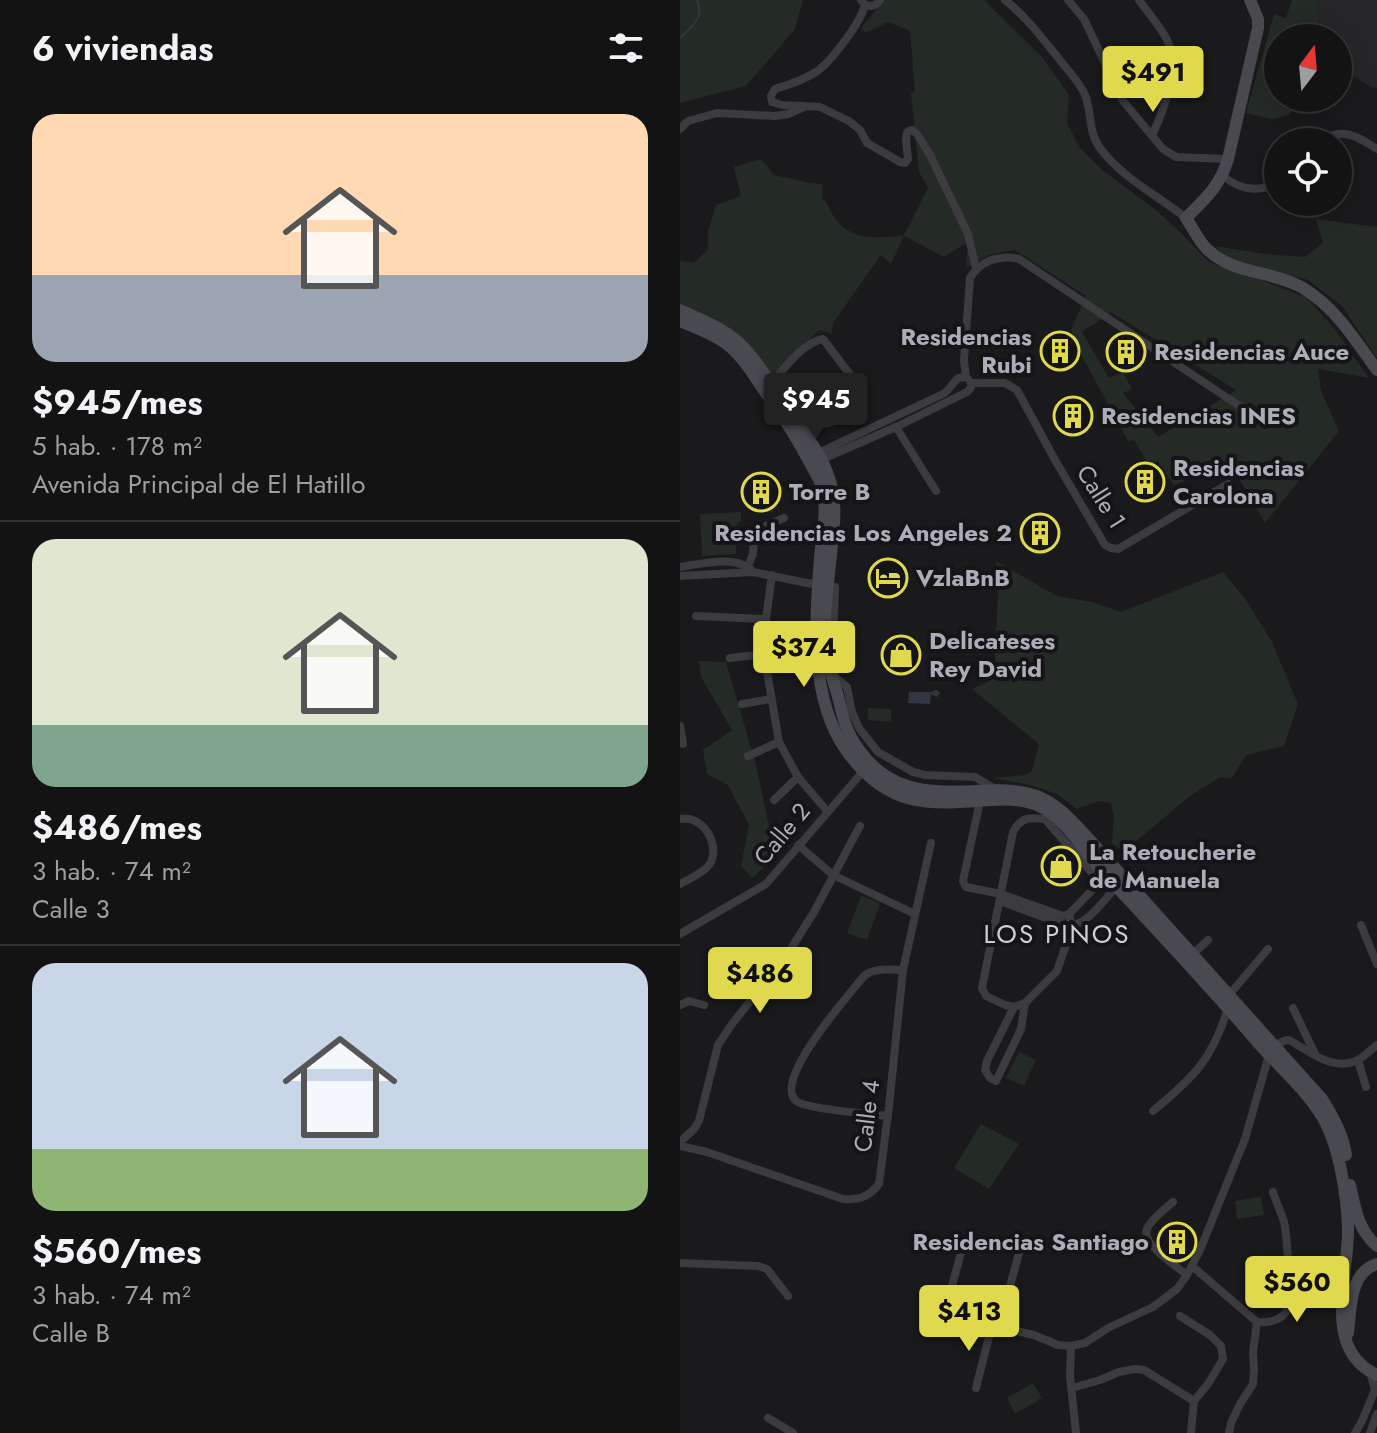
<!DOCTYPE html>
<html lang="es">
<meta charset="utf-8">
<style>
:root{--surface:#141314;--page:#212022;--text:#f1f3f6;--muted:#9d9ea0;--line:#333234;--accent:#e0d94d}
body{margin:0;font-family:Jost,sans-serif;background:var(--page);color:var(--text);height:100vh;display:flex;flex-direction:column;font-size:30px;white-space:nowrap}
*{box-sizing:border-box;margin:0}
p{font-size:26px;color:var(--muted)}
.icon{flex:none;width:44px;height:44px;fill:none;stroke:currentColor;stroke-width:2;stroke-linecap:round;stroke-linejoin:round}
.map{position:relative;flex:1;overflow:hidden}
.drawer{display:flex;flex-direction:column;background:var(--surface);width:680px}
.drawer>*{flex:none}
.needle{width:52px;rotate:16deg}
.buttons{position:absolute;left:584px;top:24px;display:grid;gap:16px}
.buttons a{display:grid;place-items:center;width:88px;height:88px;border-radius:50%;background:var(--surface);box-shadow:0 4px 20px #0003,0 0 0 2px var(--line);font-size:40px}
.price{position:absolute;translate:-50% -68px;padding:0 18px;border-radius:8px;background:var(--accent);color:#111;font-size:26px;line-height:52px;filter:drop-shadow(0 2px 4px #0008)}
.price::after{content:'';position:absolute;left:50%;top:48px;width:24px;height:18px;margin-left:-12px;background:inherit;clip-path:polygon(0 0,100% 0,50% 100%)}
.price.current{background:#222;color:#fff}
ul{padding:0;list-style:none}
li{display:grid;align-content:center;gap:16px;height:424px;padding:0 32px}
li+li{border-top:2px solid var(--line)}
li span{display:grid;place-items:center;height:248px;border-radius:24px;color:#555}
li>.icon{margin-inline-start:auto}
span .icon{width:144px;height:144px;fill:#fffc;stroke-width:1}
li b{font-size:34px}
h2{display:flex;justify-content:space-between;align-items:center;height:96px;padding:0 32px;font-size:34px}
main{display:flex;flex:1;min-height:0}
.map>svg:first-child{display:block}
</style>
<main>
<section class="drawer">
<h2>6 viviendas<svg class="icon" aria-label="filters" viewBox="0 0 24 24"><path d="M4 7h16M4 17h16"/><circle cx="9" cy="7" r="2"/><circle cx="15" cy="17" r="2"/></svg></h2>
<ul>
<li><span style="background:linear-gradient(#ffd9b3 65%,#9aa5b1 0)"><svg class="icon" aria-label="home" viewBox="0 0 24 24"><path d="M3 11l9-7 9 7M6 9v11h12V9"/></svg></span><div><b>$945/mes</b><p>5 hab. · 178 m²</p><p>Avenida Principal de El Hatillo</p></div></li>
<li><span style="background:linear-gradient(#dfe7d0 75%,#7fa58c 0)"><svg class="icon" aria-label="home" viewBox="0 0 24 24"><path d="M3 11l9-7 9 7M6 9v11h12V9"/></svg></span><div><b>$486/mes</b><p>3 hab. · 74 m²</p><p>Calle 3</p></div></li>
<li><span style="background:linear-gradient(#c9d6e8 75%,#8fb573 0)"><svg class="icon" aria-label="home" viewBox="0 0 24 24"><path d="M3 11l9-7 9 7M6 9v11h12V9"/></svg></span><div><b>$560/mes</b><p>3 hab. · 74 m²</p><p>Calle B</p></div></li>
</ul>
</section>
<div class="map">
<svg width="697" height="1433" viewBox="0 0 697 1433">
<rect width="100%" height="100%" fill="#1a191b"/>
<path fill="#262528" d="M637 0H697V88L691 87 658 66V38H639Z"/>
<g fill="#242b26" fill-rule="evenodd">
<path d="M0 0H123L115 29 66 86 0 103Z"/>
<path d="M204 0H304L362 57 389 95 387 123 399 147 422 170 476 210 500 232 529 262 581 280 626 297 653 327 689 378 638 369 641 391 659 431 585 523 554 470 541 461 494 486 478 461 469 465 454 440 448 441 399 351 391 330 406 296 335 250 308 255 286 268 288 242 264 257 224 236 211 264 201 255 153 323 152 334 139 330 92 377 58 334 0 303V261L14 263 28 249V231L36 205 61 196 54 167 81 159 94 175 130 183 142 184V200L146 201C161 240 188 240 224 235L248 188 239 172 231 94 235 91 230 31 208 22 185 33 181 28ZM431 312 556 390 478 437 443 393 452 389 443 372 429 378 402 332Z"/>
<path d="M612 0H637L638 2 639 38H598V98L622 99 609 115 592 119 566 113 594 14 606 18Z"/>
<path d="M636 219 697 227V358L662 306 628 280 548 259 535 246 585 254 625 257 643 243Z"/>
<path d="M61 512V520L57 525 56 554 22 556 20 514Z"/>
<path d="M316 561 377 596 412 602 441 612 543 572 566 600 592 642 618 704 604 746 566 755 552 778 541 777 510 796 444 851 432 844 434 816 431 803 419 801 397 809 377 794 350 785 312 778 346 775 352 771 359 744 292 689 314 679 318 593Z"/>
<path d="M19 661 46 662 76 765 91 836 104 849 72 878 61 866 69 825 48 785 27 774 23 750 52 730 21 677Z"/>
<path d="M188 708 211 709V722L188 720Z"/>
<path d="M181 896 200 903 187 940 167 933Z"/>
<path d="M339 1052 356 1060 344 1086 326 1078Z"/>
<path d="M301 1124 339 1144 309 1189 274 1168Z"/>
<path d="M581 1197 584 1215 557 1219 555 1201Z"/>
<path d="M353 1383 362 1398 335 1414 327 1398Z"/>
</g>
<path fill="#323640" d="M254 690H257L260 693 257 697 251 694 250 704 228 703 229 692H252Z"/>
<g fill="none" stroke-linecap="round" stroke-linejoin="round">
<path stroke="#323640" stroke-width="2" d="M0 38C12 27 25 17 17 0"/>
<g stroke="#3b3b40" stroke-width="8">
<path d="M181 0C186 8 195 8 200 0"/>
<path d="M325 0C348 18 365 42 383 64 391 74 400 83 405 95 412 112 408 132 420 148 442 178 477 195 506 218"/>
<path d="M388 0 404 19 443 101 483 149 496 157 548 159"/>
<path d="M459 0C468 13 482 28 488 42 499 68 484 111 472 135"/>
<path d="M185 5C181 22 151 62 136 72 123 80 109 85 95 89L91 96 92 102 102 105 140 107 169 121 180 130 187 143 220 162 225 163 228 159 226 139 227 132 232 130 237 134 250 155 288 234 296 268"/>
<path d="M0 129 8 121 37 113 95 116 108 114 124 107"/>
<path d="M643 142C660 125 680 138 697 149"/>
<path d="M543 176C560 190 577 192 598 184"/>
<path d="M286 377 284 360 290 278C300 261 319 254 339 259L579 419"/>
<path d="M291 383H325L337 390 375 460 425 545 431 548 438 549 548 484"/>
<path d="M91 384C105 368 122 343 143 339L171 376 178 402C172 415 147 428 133 423L97 377"/>
<path d="M216 427 256 491"/>
<path d="M136 454 265 393 278 378 286 377 288 379"/>
<path d="M138 461 216 427 287 392 291 388V383"/>
<path d="M68 566 73 554 74 535 77 530 104 518"/>
<path d="M0 567C21 564 58 554 73 572"/>
<path d="M92 575 86 619 84 654 99 742 118 777 147 811"/>
<path d="M0 576 73 572 142 586"/>
<path d="M16 616 86 619"/>
<path d="M50 658 84 654"/>
<path d="M148 660 152 658 153 652 155 587"/>
<path d="M153 675 167 687 172 712 179 728 198 752 233 772 245 775 295 777 315 789"/>
<path d="M62 704 91 699"/>
<path d="M0 726 3 744"/>
<path d="M68 756 99 742"/>
<path d="M94 800 118 777"/>
<path d="M300 801 283 881 286 887 321 894 383 916 389 914 422 880"/>
<path d="M0 819C21 814 40 842 31 862 26 872 9 879 0 884"/>
<path d="M118 845 153 875 235 914"/>
<path d="M320 901 387 926C408 926 424 899 438 885"/>
<path d="M389 914 392 927 377 971 345 1003 334 1007 325 1005 306 996 302 988 333 832C341 817 349 817 365 819L420 882"/>
<path d="M681 925 697 964"/>
<path d="M0 934 86 884 185 769"/>
<path d="M513 954 528 940"/>
<path d="M549 995 588 949"/>
<path d="M0 1005 9 1001 24 1005"/>
<path d="M334 1007 307 1061 305 1070 310 1078 316 1081 341 1029 345 1003"/>
<path d="M613 1008 635 1054"/>
<path d="M678 1060 686 1087"/>
<path d="M473 1111C514 1077 532 1060 548 1008"/>
<path d="M208 1116C191 1114 126 1109 116 1101 92 1080 170 994 184 976 195 967 210 970 223 970"/>
<path d="M0 1142 14 1129 19 1121 38 1045 52 1024 107 955 134 912 180 826"/>
<path d="M0 1146 27 1152 163 1199C179 1200 189 1197 199 1184L209 1106 223 970 251 843"/>
<path d="M493 1202C485 1209 471 1219 467 1229 461 1244 496 1266 507 1275"/>
<path d="M284 1242 268 1300 267 1308 276 1317 354 1335 378 1345 391 1346"/>
<path d="M0 1263 78 1266 87 1269 108 1296"/>
<path d="M512 1266 577 1322C587 1323 600 1321 606 1312 612 1302 607 1235 604 1222 601 1212 596 1202 593 1192"/>
<path d="M500 1316 530 1335 541 1346 543 1359 528 1384 514 1401 511 1433"/>
<path d="M319 1326 341 1246"/>
<path d="M296 1388 312 1325"/>
<path d="M392 1388 420 1380 439 1372 454 1369 464 1370 514 1401"/>
<path d="M88 1418 113 1433"/>
<path d="M396 1433 390 1376 391 1346 405 1343 428 1328 473 1307 497 1289 507 1275 520 1250 565 1139 589 1055C594 1048 600 1040 609 1040 630 1051 651 1071 676 1061 683 1058 691 1050 697 1045"/>
<path d="M549 1433 551 1423 560 1404 573 1384 574 1369 573 1352 577 1322"/>
<path d="M675 1433 682 1421 695 1390 690 1372"/>
<path d="M690 1433 697 1414"/>
</g>
<g stroke="#494950" stroke-width="12">
<path d="M570 0 578 19V28L548 159C540 186 525 199 506 218 513 228 518 240 527 249 553 275 592 270 623 288 656 308 675 340 697 370"/>
<path d="M0 310C19 319 43 328 58 342 77 360 91 384 105 405 123 431 146 458 152 489 157 511 153 533 151 555 148 586 142 622 146 652 148 666 153 679 157 693 162 711 164 727 175 744 206 792 245 793 297 791 317 790 337 789 357 796 378 804 393 822 408 838L642 1099C653 1116 663 1134 666 1155"/>
<path d="M0 321C15 327 31 333 44 342 66 358 77 382 93 403 107 422 119 442 130 463 134 471 140 479 142 488 148 510 142 535 140 558 135 618 129 698 166 750 207 808 247 805 310 800 329 799 348 799 365 809 389 823 403 851 422 871 473 926 525 981 574 1038 597 1065 625 1088 643 1118 659 1146 667 1195 668 1228 669 1276 641 1350 697 1375"/>
<path d="M670 1185C675 1208 678 1230 697 1246"/>
<path d="M668 1333C671 1308 669 1273 697 1264"/>
</g>
</g>
<defs>
<g id="building-ring" transform="scale(2)"><circle r="9.5" fill="#151416" stroke="#e0d94d" stroke-width="1.5"/><path d="M-4-6H4V6H1V3H-1V6H-4ZM-2.5-4.3h1.7v1.8h-1.7ZM.8-4.3h1.7v1.8H.8ZM-2.5-1h1.7V.8h-1.7ZM.8-1h1.7V.8H.8Z" fill="#e0d94d"/></g>
<g id="hotel-ring" transform="scale(2)"><circle r="9.5" fill="#151416" stroke="#e0d94d" stroke-width="1.5"/><path d="M-6-4.5h1.5V1H6V5H4.5V3h-9V5H-6ZM-4 0a1.8 1.8 0 1 1 3.6 0ZM.5 0V-2.5h3Q6-2.5 6 0Z" fill="#e0d94d"/></g>
<g id="shop-ring" transform="scale(2)"><circle r="9.5" fill="#151416" stroke="#e0d94d" stroke-width="1.5"/><path d="M-5-2.5h2.3a2.7 3.5 0 0 1 5.4 0H5L5.5 6h-11ZM-1.5-2.5h3a1.5 2.3 0 0 0-3 0Z" fill="#e0d94d"/></g>
</defs>
<g fill-rule="evenodd">
<use href="#building-ring" x="380" y="351"/>
<use href="#building-ring" x="446" y="352"/>
<use href="#building-ring" x="393" y="416"/>
<use href="#building-ring" x="465" y="482"/>
<use href="#building-ring" x="81" y="492"/>
<use href="#building-ring" x="360" y="533"/>
<use href="#hotel-ring" x="208" y="578"/>
<use href="#shop-ring" x="221" y="655"/>
<use href="#shop-ring" x="381" y="866"/>
<use href="#building-ring" x="497" y="1242"/>
</g>
<g text-anchor="middle" stroke-width="8" stroke-linejoin="round" paint-order="stroke">
<g font-size="24" font-weight="bold" fill="#adadb9" stroke="#151416" text-anchor="start">
<text x="352" y="345" text-anchor="end">Residencias<tspan x="352" dy="28">Rubi</tspan></text>
<text x="474" y="360">Residencias Auce</text>
<text x="421" y="424">Residencias INES</text>
<text x="493" y="476">Residencias<tspan x="493" dy="28">Carolona</tspan></text>
<text x="109" y="500">Torre B</text>
<text x="332" y="541" text-anchor="end">Residencias Los Angeles 2</text>
<text x="236" y="586">VzlaBnB</text>
<text x="249" y="649">Delicateses<tspan x="249" dy="28">Rey David</tspan></text>
<text x="409" y="860">La Retoucherie<tspan x="409" dy="28">de Manuela</tspan></text>
<text x="469" y="1250" text-anchor="end">Residencias Santiago</text>
</g>
<g font-size="24" fill="#adadb9" stroke="#151416">
<text transform="translate(421 497) rotate(58)" y="8">Calle 1</text>
<text transform="translate(102 834) rotate(-50)" y="8">Calle 2</text>
<text transform="translate(187 1116) rotate(-83)" y="8">Calle 4</text>
</g>
<g font-size="26" letter-spacing="2" fill="#ceced6" stroke="#151416">
<text x="377" y="943">LOS PINOS</text>
</g>
</g>
</svg>
<div class="buttons">
<a><svg class="needle" viewBox="-14 -14 28 28"><path d="M0-13l5 13h-10z" fill="#e53935"/><path d="M0 13l5-13h-10z" fill="#9d9ea0"/></svg></a>
<a><svg class="icon" aria-label="locate" viewBox="0 0 24 24"><circle cx="12" cy="12" r="6"/><path d="M12 2v4M12 18v4M2 12h4M18 12h4"/></svg></a>
</div>
<b class="price" style="left:473px;top:114px">$491</b>
<b class="price current" style="left:136px;top:441px">$945</b>
<b class="price" style="left:124px;top:689px">$374</b>
<b class="price" style="left:80px;top:1015px">$486</b>
<b class="price" style="left:617px;top:1324px">$560</b>
<b class="price" style="left:289px;top:1353px">$413</b>
</div>
</main>
